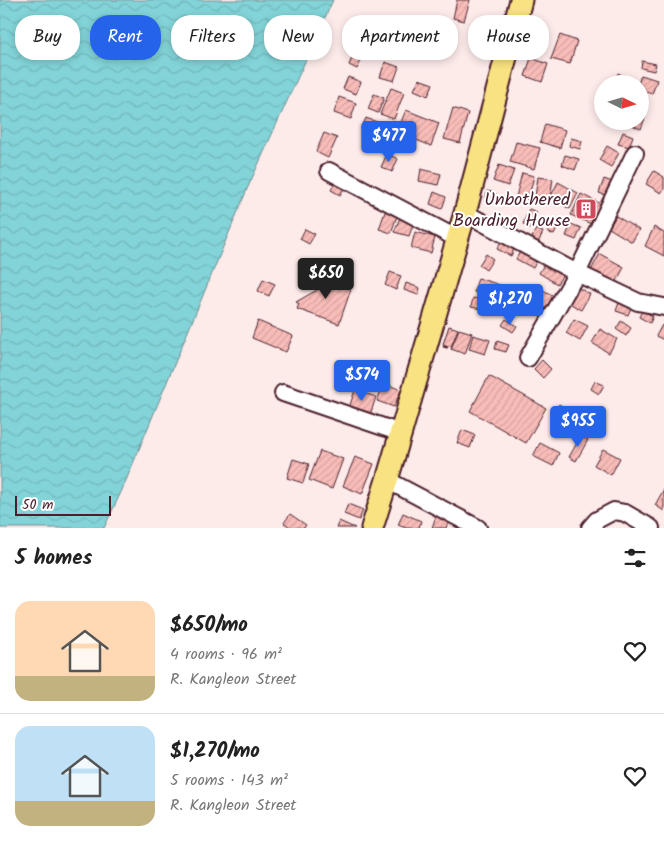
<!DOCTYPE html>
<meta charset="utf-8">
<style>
:root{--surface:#fff;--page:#f6f6f6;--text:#222;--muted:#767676;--line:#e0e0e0;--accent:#2563eb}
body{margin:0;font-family:Kalam,sans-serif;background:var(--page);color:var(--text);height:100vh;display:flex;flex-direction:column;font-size:19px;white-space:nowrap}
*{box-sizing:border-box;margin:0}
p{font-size:16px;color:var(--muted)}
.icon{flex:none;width:28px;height:28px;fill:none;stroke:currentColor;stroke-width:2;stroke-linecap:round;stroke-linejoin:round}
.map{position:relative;height:528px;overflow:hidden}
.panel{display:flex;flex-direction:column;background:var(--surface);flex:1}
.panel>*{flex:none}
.banner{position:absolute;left:15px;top:15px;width:635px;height:45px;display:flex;gap:10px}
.needle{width:32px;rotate:95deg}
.buttons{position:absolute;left:594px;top:75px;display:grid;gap:10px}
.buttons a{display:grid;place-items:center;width:55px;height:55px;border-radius:50%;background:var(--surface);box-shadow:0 2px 8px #0003;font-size:25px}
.scale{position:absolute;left:15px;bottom:12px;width:96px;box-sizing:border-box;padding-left:5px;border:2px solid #4a1f2b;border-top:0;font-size:14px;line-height:18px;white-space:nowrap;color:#4a1f2b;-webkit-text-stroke:4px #fff;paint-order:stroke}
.price{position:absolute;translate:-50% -42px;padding:0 11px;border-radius:5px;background:var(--accent);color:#fff;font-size:16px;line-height:32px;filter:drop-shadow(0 1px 2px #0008)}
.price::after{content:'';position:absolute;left:50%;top:30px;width:15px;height:11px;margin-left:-8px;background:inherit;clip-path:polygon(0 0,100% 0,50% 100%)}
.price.current{background:#222;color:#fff}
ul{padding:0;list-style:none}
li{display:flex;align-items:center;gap:15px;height:125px;padding:0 15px}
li+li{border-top:1px solid var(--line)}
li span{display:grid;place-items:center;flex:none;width:140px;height:100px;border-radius:15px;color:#555}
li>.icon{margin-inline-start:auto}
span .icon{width:60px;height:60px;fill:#fffc;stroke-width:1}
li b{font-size:21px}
h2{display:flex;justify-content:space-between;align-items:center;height:60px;padding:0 15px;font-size:21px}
.tag{padding:0 18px;border-radius:20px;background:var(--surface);box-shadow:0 2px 8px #0003;font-size:18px;line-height:45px}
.tag.current{background:var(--accent);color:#fff}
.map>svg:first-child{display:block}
</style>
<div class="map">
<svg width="664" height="528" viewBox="0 0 664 528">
<defs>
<pattern id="water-waves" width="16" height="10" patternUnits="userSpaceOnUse" patternTransform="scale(1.25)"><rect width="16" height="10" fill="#82d4d8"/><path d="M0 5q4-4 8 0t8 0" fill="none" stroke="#72b6ba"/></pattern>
<pattern id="building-hatch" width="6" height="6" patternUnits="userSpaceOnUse" patternTransform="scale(1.25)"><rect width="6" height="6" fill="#f9bdb9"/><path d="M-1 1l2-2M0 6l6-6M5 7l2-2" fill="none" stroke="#d7a29f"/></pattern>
</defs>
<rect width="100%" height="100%" fill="#fdebea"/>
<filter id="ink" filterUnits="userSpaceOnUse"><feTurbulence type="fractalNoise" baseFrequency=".02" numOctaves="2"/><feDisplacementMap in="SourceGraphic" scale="10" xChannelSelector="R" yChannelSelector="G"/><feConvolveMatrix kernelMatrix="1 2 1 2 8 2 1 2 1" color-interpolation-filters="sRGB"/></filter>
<g filter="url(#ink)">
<path fill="url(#water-waves)" stroke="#6c8c93" d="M0 0H333L248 187 122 490 104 528H0Z"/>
<g fill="url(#building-hatch)" stroke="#4a1f2b">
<path d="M457 0H470L464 21 453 18Z"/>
<path d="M560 35 577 41 570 64 551 59Z"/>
<path d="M354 53 363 57 357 69 349 65Z"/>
<path d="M531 58 548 64 542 82 525 76Z"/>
<path d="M642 61 656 64 654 71 641 68Z"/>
<path d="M385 62 399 67 394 81 380 77Z"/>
<path d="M618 73 630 79 628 84H622L615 80Z"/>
<path d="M641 75 657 80 652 94 640 90V84H638Z"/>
<path d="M348 77 361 82 356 94 343 89Z"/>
<path d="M419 79 433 84 428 96 414 90Z"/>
<path d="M391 88 404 93 394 119 380 114Z"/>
<path d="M374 94 384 98 378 113 368 109Z"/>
<path d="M339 97 356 103 351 119 334 113Z"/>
<path d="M453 108 468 113 460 143 444 139Z"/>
<path d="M406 110 439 123 431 146 397 132Z"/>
<path d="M640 116 645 118 641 129 625 122 640 121Z"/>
<path d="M366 118 377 122 372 134 361 129Z"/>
<path d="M382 124 394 129 389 141 377 137Z"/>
<path d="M545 124 565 130 560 148 540 142Z"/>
<path d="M623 132 633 136 629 147 618 144Z"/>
<path d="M324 133 337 138 328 158 316 152Z"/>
<path d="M571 138 582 141 580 149 569 146Z"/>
<path d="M516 142 540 148 534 169 510 162Z"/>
<path d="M607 146 619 153 611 167 599 160Z"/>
<path d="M387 154 398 159 392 172 381 167Z"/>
<path d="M565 155 579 159 575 170 562 165Z"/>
<path d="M499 165 514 170 508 186 493 181Z"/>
<path d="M421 169 441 174 438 185 419 181Z"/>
<path d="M654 171 664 177V189L661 193 646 184Z"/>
<path d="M522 173 534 176 528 200 516 197Z"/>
<path d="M538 177 553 179 550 198 535 196Z"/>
<path d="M337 179 346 185 340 195 331 190Z"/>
<path d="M604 179 615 183 610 197 599 193Z"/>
<path d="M558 182 578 193 570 209 550 198Z"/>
<path d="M487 191 496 193 493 202 485 201Z"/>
<path d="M434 192 446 197 442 209 430 204Z"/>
<path d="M581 194 601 204 591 224 571 215Z"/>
<path d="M387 206 399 210 391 233 379 229Z"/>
<path d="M529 209 537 212 530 228 523 224Z"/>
<path d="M402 213 415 219 409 236 394 232Z"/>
<path d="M616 216 639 230 632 242 609 228Z"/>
<path d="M554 218 561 221 554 235 547 232Z"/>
<path d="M571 224 581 228 576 240 566 236Z"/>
<path d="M654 227 664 233V256L645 246Z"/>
<path d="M305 229 315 234 309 244 300 239Z"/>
<path d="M536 229 543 232 538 243 531 240Z"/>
<path d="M415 232 435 237 431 253 411 248Z"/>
<path d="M502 240 515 247 511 256 497 249Z"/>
<path d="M521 250 538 258 533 268 516 259Z"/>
<path d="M486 254 493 259 486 270 479 265Z"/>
<path d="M600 254 624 267 616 283 591 270Z"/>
<path d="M547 260 565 271 557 284 539 273Z"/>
<path d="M390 272 401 276 396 290 385 285Z"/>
<path d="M309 274 351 289 339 324 297 309 299 304 296 302 317 290Z"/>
<path d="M478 278 500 285 496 299 474 292Z"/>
<path d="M263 279 275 284 269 296 258 291Z"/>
<path d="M406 283 420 288 418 295 404 290Z"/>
<path d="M575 286 590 294 581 310 566 301Z"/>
<path d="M541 289 554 296 547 309 534 302Z"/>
<path d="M518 295 528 302 523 311 512 304Z"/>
<path d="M473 298 489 301 487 310 471 307Z"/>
<path d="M620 300 632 305 628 315 616 311Z"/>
<path d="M642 311 653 316 650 323 639 317Z"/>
<path d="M506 319 517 326 513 332 502 325Z"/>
<path d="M574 319 588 326 580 341 566 333Z"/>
<path d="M258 321 293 336 286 352 252 338Z"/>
<path d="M621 321 631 328 626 336 616 329Z"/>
<path d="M662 325 664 327V340L656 336Z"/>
<path d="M449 326 458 329 451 347 443 344Z"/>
<path d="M459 329 472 333 465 354 451 349Z"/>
<path d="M600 329 617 339 609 353 592 343Z"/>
<path d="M473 335 490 340 485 354 469 349Z"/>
<path d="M497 341 509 345 506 352 495 349Z"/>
<path d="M542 360 551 369 543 378 534 369Z"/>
<path d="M489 376 546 408 526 443 470 411Z"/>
<path d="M595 381 604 385 599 394 591 389Z"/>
<path d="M384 383 401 390 394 407 377 401Z"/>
<path d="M355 390 376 397 370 415 349 408Z"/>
<path d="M559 404 580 419 575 426 554 412Z"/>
<path d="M462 430 475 435 470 448 457 443Z"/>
<path d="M581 436 588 440 576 461 569 457Z"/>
<path d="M540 443 559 453 553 466 533 456Z"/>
<path d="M603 449 620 458 611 475 594 465Z"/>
<path d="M320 451 343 459 332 489 309 480Z"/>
<path d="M355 457 374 464 362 494 343 486Z"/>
<path d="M293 459 309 464 303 483 287 478Z"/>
<path d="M664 489V511L655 505Z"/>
<path d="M348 504 363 510 359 520 344 514Z"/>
<path d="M403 513 421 521 419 528H406L398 525Z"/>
<path d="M290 514 306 525 304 528H292L284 523Z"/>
<path d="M436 516 449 520 446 528H432Z"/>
<path d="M339 521 355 528H336Z"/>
</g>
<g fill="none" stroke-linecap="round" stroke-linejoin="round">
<g stroke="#4a1f2b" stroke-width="20">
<g id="minor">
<path d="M329 171 458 239"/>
<path d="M465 213 577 273 638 302 664 307"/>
<path d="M528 358 577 273 635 153"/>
<path d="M283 393 401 433"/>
<path d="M387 480 478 528"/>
<path d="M590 528 597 520 614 511 625 513 651 528"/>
</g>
</g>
<g stroke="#4a1f2b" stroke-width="25">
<path id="major" d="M372 528 387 480 465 213 521 0"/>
</g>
<path stroke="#4a1f2b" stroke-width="2.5" stroke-dasharray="5 4" stroke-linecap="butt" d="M443 346 452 349"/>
<use href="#minor" stroke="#fff" stroke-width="16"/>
<use href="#major" stroke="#f8e281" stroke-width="21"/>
</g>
</g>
<defs>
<g id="building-square" transform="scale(1.125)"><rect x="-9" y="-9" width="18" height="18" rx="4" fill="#d1495b" stroke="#fff"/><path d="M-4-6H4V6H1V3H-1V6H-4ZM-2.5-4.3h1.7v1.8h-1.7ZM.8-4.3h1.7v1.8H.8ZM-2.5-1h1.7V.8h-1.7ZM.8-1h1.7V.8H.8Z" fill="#fff"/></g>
</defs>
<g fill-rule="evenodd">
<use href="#building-square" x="586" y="209"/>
</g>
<g text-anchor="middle" stroke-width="4" stroke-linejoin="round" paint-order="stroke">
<g font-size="18" fill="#4a1f2b" stroke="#fff" text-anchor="end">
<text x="570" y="205">Unbothered<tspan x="570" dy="21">Boarding House</tspan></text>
</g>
</g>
</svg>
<div class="buttons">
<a><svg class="needle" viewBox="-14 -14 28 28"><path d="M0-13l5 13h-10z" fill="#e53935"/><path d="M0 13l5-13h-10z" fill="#767676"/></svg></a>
</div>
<div class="scale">50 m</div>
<b class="price" style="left:389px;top:163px">$477</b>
<b class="price current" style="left:326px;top:300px">$650</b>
<b class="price" style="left:510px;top:326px">$1,270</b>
<b class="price" style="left:362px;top:402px">$574</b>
<b class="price" style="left:578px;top:448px">$955</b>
<div class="banner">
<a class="tag">Buy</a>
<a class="tag current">Rent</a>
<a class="tag">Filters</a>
<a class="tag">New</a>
<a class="tag">Apartment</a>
<a class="tag">House</a>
</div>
</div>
<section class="panel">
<h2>5 homes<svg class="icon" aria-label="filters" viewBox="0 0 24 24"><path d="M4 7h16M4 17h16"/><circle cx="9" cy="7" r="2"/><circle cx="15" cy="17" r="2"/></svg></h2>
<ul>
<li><span style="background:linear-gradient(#ffd9b3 75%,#c2b280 0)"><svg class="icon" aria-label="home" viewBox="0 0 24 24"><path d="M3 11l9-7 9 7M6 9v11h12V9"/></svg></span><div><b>$650/mo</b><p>4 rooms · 96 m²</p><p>R. Kangleon Street</p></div><svg class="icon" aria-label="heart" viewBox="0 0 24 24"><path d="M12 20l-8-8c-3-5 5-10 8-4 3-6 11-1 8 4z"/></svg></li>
<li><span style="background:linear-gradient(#bfe0f5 75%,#c2b280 0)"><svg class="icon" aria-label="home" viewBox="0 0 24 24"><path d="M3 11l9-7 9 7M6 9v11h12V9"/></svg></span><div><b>$1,270/mo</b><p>5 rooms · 143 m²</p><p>R. Kangleon Street</p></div><svg class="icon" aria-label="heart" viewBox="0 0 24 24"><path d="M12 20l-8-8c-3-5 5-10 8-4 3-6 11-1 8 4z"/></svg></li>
</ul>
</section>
